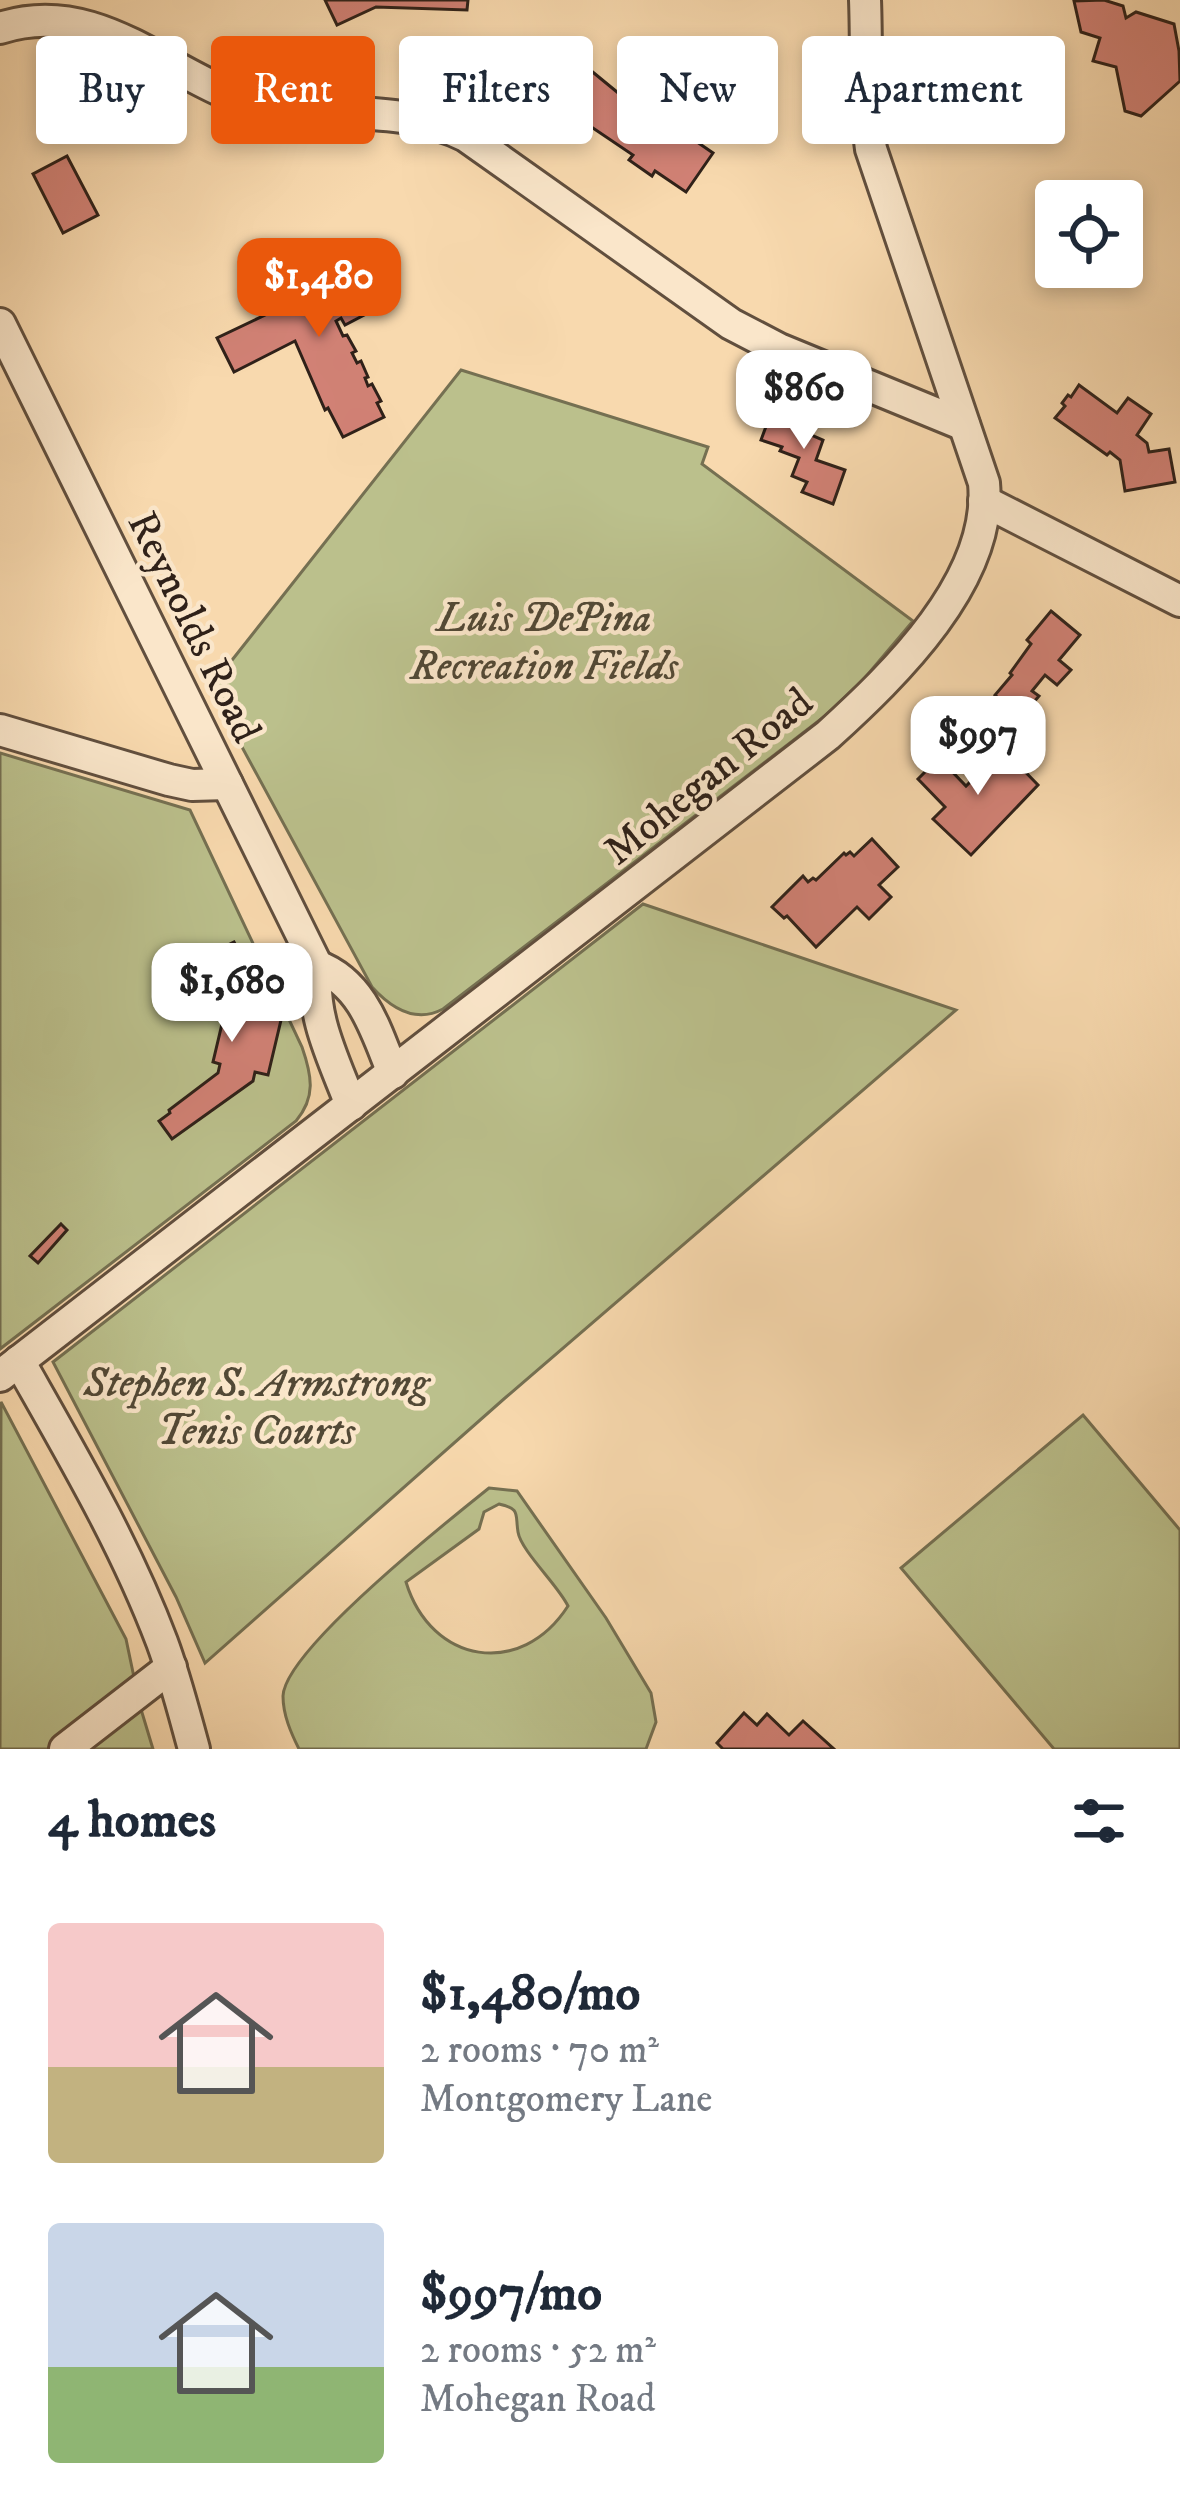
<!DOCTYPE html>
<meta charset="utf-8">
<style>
:root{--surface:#fff;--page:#f2f2f3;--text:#1f2937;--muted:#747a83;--accent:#ea580c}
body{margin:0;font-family:"IM FELL DW Pica",serif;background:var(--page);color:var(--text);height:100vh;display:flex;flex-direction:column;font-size:45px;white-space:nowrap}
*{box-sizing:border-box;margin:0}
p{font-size:39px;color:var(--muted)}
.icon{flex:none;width:66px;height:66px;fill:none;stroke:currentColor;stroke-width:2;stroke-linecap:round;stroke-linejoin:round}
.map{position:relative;height:1749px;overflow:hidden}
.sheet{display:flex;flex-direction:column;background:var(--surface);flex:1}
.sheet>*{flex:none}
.hud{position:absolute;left:36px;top:36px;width:1110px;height:108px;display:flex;gap:24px}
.buttons{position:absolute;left:1035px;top:180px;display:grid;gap:24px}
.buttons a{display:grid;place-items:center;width:108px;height:108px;border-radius:12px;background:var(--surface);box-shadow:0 6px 18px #0003;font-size:60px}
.price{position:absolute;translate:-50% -102px;padding:0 27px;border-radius:24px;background:#fff;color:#222;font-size:39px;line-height:78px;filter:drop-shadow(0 3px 6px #0008)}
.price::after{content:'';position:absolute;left:50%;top:72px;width:36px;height:27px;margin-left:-18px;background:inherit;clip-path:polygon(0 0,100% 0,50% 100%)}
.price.current{background:var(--accent);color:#fff}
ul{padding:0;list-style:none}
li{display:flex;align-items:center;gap:36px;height:300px;padding:0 48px}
li span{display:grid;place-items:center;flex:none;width:336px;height:240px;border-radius:12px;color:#555}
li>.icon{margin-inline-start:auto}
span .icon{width:144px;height:144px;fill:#fffc;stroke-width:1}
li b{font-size:51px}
h2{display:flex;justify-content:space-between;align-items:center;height:144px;padding:0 48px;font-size:51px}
.chip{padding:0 42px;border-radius:12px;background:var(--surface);box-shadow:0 6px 18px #0003;font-size:42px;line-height:108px}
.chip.current{background:var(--accent);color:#fff}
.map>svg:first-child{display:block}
</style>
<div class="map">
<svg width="1180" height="1749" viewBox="0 0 1180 1749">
<rect width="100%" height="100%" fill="#f8d9ae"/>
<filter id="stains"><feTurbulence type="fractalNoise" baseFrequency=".00167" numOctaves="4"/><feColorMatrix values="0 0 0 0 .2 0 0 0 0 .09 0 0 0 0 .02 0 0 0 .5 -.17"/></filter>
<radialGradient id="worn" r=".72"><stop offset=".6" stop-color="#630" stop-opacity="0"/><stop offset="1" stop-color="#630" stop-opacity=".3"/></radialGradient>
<g fill="#bbc08c" stroke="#757052" stroke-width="3" fill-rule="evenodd">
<path d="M461 370 708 447 702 464 913 621 863 680 825 716 443 1009C415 1024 391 1008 372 987L210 688Z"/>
<path d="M0 753 190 810 302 1047C312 1076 316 1097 296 1121L0 1349Z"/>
<path d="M643 904 956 1010 505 1398 205 1663 176 1597 53 1362Z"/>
<path d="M1 1402 126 1639 140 1706 153 1749H0Z"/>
<path d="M1083 1415 1180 1530V1749H1054L901 1568Z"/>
<path d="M489 1488 517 1491 606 1618 651 1693 656 1722 646 1749H299C291 1733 283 1715 283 1696 285 1650 449 1520 489 1488ZM499 1504C521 1509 515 1514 518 1532 521 1551 558 1585 568 1606 521 1679 431 1664 406 1582L479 1529 484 1512Z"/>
</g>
<g fill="#d18175" stroke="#2f2119" stroke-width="3">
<path d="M325 0H468L467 10 376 7 337 25Z"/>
<path d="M1104 0 1123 6 1126 18 1136 12 1174 24 1179 51 1180 81 1141 116 1125 111 1116 67 1093 61 1100 38 1081 32 1074 1Z"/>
<path d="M589 69 628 101 636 90 670 114 660 128 678 141 684 133 713 153 686 192 655 171 652 176 629 160 633 155 584 122 580 127 559 112Z"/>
<path d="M67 156 98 215 63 233 33 174Z"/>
<path d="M362 254 387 303 345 325 341 318 336 321 343 336 347 335 356 351 352 353 357 363 361 361 368 377 365 378 368 386 372 384 381 401 377 403 384 417 343 437 328 408 325 410 295 341 234 372 217 338 265 315 260 304 282 293 284 297 301 289 304 295 325 285 320 275Z"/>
<path d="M1079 385 1117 413 1128 398 1151 414 1137 435 1147 443 1149 452 1169 449 1175 482 1125 491 1120 460 1110 452 1107 455 1055 418 1065 406 1062 403 1068 395 1071 397Z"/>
<path d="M774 405 816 420 811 435 823 440 816 460 845 470 833 504 802 492 807 482 792 476 799 458 780 451 782 447 761 440Z"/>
<path d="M1051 611 1080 635 1059 660 1071 670 1057 685 1045 675 1032 691 1039 696 1020 718 995 695 1012 675 1010 673 1031 644 1027 640Z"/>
<path d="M1003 749 1038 785 971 855 933 819 945 807 918 779 939 758 966 786Z"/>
<path d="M872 839 898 867 879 885 891 897 869 919 857 907 816 947 787 916 784 918 772 907 803 876 808 882 813 878 816 880 844 853 846 855 850 852 854 856Z"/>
<path d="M234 942 241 955 243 953 270 1007 268 1017 281 1020 268 1075 255 1072 253 1081 172 1139 159 1121 170 1113 169 1110 218 1073 220 1064 213 1062 226 1007 233 1009 236 999 214 952Z"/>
<path d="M61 1224 67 1230 38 1263 30 1256Z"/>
<path d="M744 1713 757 1725 767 1714 789 1735 803 1721 834 1749H723L717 1743Z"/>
</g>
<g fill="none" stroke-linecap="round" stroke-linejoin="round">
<g stroke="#614f3e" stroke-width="36">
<g id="minor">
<path d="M0 28C85 0 149 58 222 91 236 97 251 100 266 103 333 118 404 105 466 136L731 324 779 349 964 425"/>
<path d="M0 324 317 966C310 1015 334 1060 351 1105"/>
<path d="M984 501 1180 601"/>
<path d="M0 730 169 780 192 785 227 784"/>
<path d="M317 966C363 983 376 1031 393 1073"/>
<path d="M19 1361C71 1453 125 1544 162 1642 175 1677 184 1713 194 1749"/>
<path d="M0 1376 828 735C894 675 993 580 984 483L871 149C864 99 867 50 865 0"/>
<path d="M65 1749 171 1667"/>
</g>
</g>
<use href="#minor" stroke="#fae6ca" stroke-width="30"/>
</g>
<g text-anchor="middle" stroke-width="9" stroke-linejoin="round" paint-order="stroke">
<g font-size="42" font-style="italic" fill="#524936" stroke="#fae6ca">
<text x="544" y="631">Luis DePina<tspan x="544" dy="48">Recreation Fields</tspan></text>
<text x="256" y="1396">Stephen S. Armstrong<tspan x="256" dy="48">Tenis Courts</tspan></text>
</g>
<g font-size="42" fill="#2f2119" stroke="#fae6ca">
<text transform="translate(196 626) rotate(64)" y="15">Reynolds Road</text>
<text transform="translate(707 775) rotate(-39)" y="15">Mohegan Road</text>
</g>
</g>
<rect width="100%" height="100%" filter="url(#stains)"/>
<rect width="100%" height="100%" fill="url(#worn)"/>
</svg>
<div class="buttons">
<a><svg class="icon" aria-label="locate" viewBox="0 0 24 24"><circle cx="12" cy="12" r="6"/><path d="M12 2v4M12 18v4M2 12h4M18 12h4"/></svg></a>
</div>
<b class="price current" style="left:319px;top:340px">$1,480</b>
<b class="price" style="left:804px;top:452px">$860</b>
<b class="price" style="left:978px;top:798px">$997</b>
<b class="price" style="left:232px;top:1045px">$1,680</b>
<div class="hud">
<a class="chip">Buy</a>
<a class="chip current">Rent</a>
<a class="chip">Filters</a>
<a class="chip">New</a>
<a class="chip">Apartment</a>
</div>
</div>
<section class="sheet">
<h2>4 homes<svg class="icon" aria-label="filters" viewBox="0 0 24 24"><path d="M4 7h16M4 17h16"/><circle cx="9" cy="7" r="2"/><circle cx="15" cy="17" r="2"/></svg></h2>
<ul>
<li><span style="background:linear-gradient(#f6c9c9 60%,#c2b280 0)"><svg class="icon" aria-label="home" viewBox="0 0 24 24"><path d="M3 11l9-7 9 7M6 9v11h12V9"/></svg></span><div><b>$1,480/mo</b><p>2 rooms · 70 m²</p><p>Montgomery Lane</p></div></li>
<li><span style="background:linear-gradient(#c9d6e8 60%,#8fb573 0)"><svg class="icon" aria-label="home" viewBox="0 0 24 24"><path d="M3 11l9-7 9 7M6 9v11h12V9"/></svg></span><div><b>$997/mo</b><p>2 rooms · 52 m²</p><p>Mohegan Road</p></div></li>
</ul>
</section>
